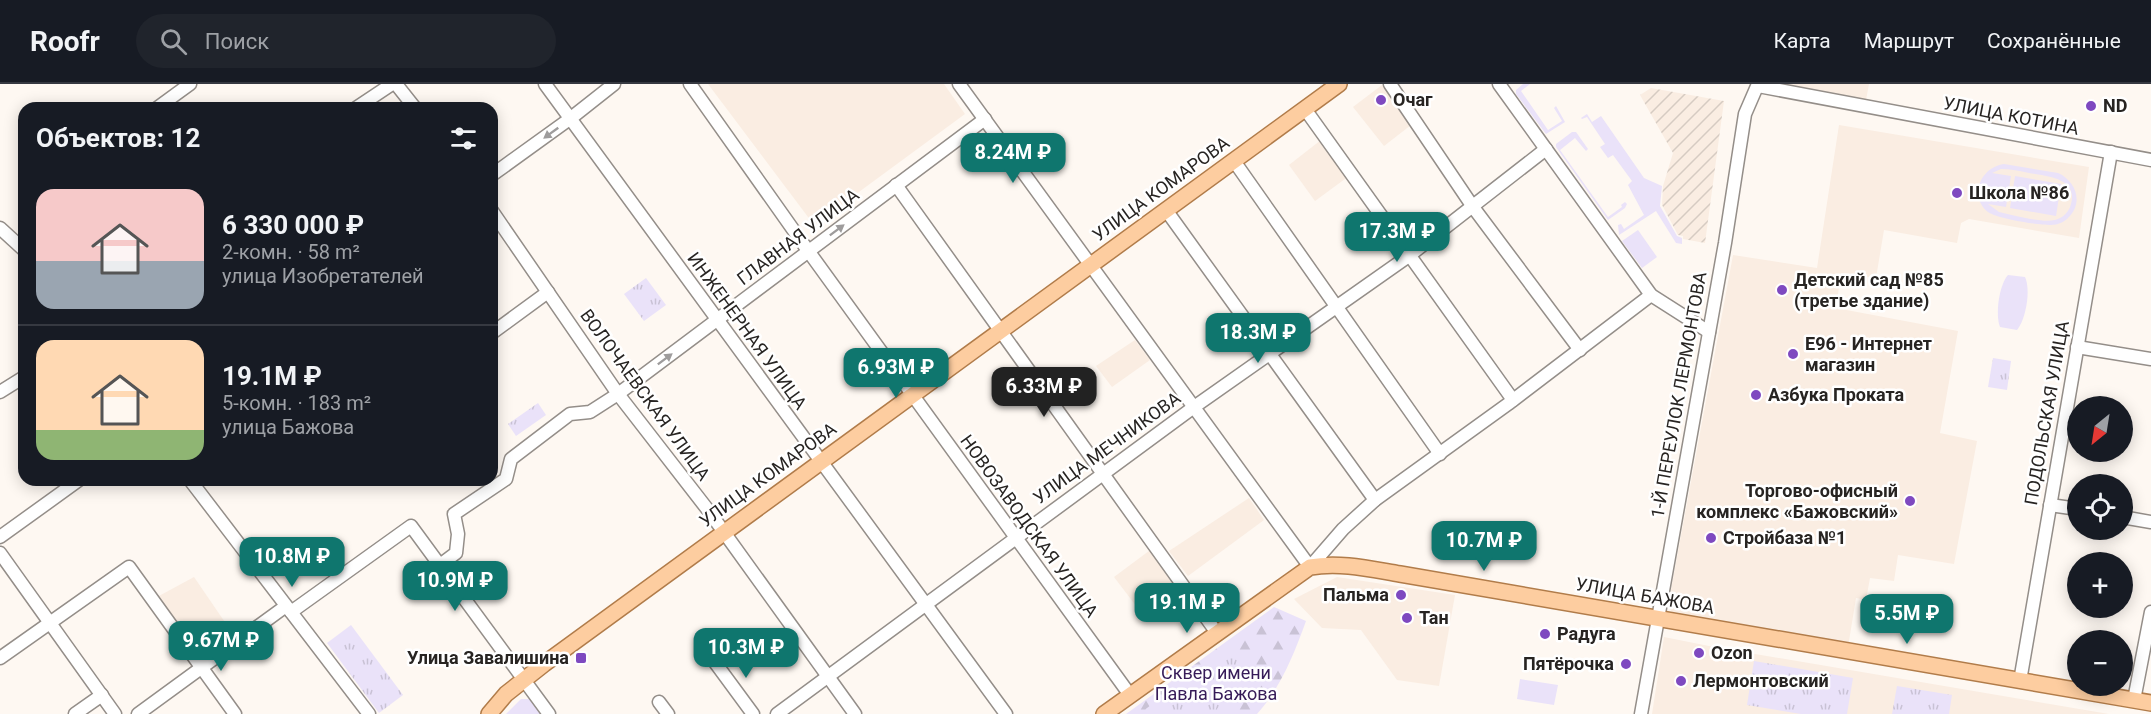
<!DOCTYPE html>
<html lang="ru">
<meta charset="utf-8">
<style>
:root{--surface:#171b24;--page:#20242c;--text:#f1f3f6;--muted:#9ea1a6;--line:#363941;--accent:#0f766e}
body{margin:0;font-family:Roboto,sans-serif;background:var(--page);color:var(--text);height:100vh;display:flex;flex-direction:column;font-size:22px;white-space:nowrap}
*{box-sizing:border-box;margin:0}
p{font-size:20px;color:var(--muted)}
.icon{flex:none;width:33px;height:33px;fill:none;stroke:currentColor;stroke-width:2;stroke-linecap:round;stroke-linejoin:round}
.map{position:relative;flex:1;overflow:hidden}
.panel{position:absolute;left:18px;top:18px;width:480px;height:384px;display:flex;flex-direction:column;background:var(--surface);border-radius:18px;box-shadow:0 3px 15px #0003}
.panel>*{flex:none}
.needle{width:39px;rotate:210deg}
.fabs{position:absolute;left:2067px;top:312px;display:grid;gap:12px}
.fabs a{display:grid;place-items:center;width:66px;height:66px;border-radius:50%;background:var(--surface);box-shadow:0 3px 15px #0003;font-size:30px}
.price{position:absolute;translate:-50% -51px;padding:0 14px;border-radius:12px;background:var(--accent);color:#fff;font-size:20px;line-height:39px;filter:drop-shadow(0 2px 3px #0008)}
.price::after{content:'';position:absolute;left:50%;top:36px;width:18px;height:14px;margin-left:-9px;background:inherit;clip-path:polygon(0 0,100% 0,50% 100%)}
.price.selected{background:#222;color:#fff}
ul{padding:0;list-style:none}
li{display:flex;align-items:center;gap:18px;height:150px;padding:0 18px}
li+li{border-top:2px solid var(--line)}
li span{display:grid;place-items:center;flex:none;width:168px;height:120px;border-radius:18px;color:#555}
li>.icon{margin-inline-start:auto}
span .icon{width:72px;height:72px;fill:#fffc;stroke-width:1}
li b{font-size:26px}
h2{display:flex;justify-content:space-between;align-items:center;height:72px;padding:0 18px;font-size:26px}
header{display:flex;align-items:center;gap:36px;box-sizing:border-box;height:84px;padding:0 30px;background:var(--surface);border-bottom:2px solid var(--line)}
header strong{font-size:28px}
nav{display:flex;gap:33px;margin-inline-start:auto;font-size:21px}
.search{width:420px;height:54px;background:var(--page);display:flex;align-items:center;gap:15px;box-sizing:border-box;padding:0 21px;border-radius:33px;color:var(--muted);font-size:22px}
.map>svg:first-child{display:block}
</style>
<header>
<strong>Roofr</strong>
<div class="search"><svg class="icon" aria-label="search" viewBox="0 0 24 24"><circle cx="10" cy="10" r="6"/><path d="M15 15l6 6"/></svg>Поиск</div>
<nav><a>Карта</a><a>Маршрут</a><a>Сохранённые</a></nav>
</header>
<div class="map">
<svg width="2151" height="630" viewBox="0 0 2151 630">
<defs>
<pattern id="industrial-furrows" width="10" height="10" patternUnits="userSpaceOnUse" patternTransform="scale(1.5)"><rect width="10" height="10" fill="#faede2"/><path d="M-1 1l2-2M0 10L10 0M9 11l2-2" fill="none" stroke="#d6cbc2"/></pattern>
<pattern id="forest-firs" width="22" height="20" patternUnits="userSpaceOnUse" patternTransform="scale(1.5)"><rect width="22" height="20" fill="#eae2f9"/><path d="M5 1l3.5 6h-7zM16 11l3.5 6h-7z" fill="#c9c2d5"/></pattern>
<pattern id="park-tufts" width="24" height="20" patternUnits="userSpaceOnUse" patternTransform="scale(1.5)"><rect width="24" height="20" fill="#eae2f9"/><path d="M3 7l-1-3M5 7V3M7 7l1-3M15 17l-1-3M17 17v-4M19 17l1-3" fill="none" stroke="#c9c2d5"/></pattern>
</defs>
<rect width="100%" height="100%" fill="#fef8f2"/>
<g fill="#faede2">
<path d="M708 0H944L965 30 814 141Z"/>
<path d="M1775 0H1869L1866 16Z"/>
<path d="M1382 1 1411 41 1384 62 1353 23Z"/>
<path d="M1839 41 2089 83 2079 154 1969 135 1961 139 1957 159 1884 146 1876 194 1841 189 1836 224 1958 247 1940 349 1977 357 1954 480 1898 471 1894 497 1870 494 1866 516 1856 514 1848 563 1674 531 1670 525V511L1733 171 1817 184Z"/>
<path d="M1321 56 1349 92 1315 117 1289 81Z"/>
<path d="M1135 256 1150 276 1112 303 1096 282Z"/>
<path d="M1249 414 1264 436 1188 492 1169 467Z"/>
<path d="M1153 464 1180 502 1143 531 1114 493Z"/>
<path d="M194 493 233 550 201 572 157 513Z"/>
<path d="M1337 493 1455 511 1439 602 1397 596 1361 546 1322 544 1294 515Z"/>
<path d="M1664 553 1714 563 2109 630H1652Z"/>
</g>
<path fill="url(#industrial-furrows)" d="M1651 4 1724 17 1705 159 1683 155V152L1678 151 1662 121 1663 102 1673 69 1640 11Z"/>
<g fill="#eae2f9" fill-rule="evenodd">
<path d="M1523 0H1530L1521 7 1548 46 1562 37 1554 24 1556 22 1565 38 1546 50 1516 10V6Z"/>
<path d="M1587 30 1592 38 1601 32 1644 94 1662 102 1660 122 1677 152 1682 154V160L1676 159 1656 127 1619 151 1618 141 1621 140 1624 145 1644 131 1628 101 1632 97 1613 71 1608 74 1600 63 1605 60 1587 33 1582 35 1581 34Z"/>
<path d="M1572 48H1576L1588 65 1586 67 1575 54 1560 66 1608 133 1622 123 1621 121 1625 118 1627 120 1625 124 1608 136 1556 63V60Z"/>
<path d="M2004 80 2058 89C2076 97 2084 119 2068 134 2064 138 2058 141 2051 141 2038 141 1998 135 1988 128 1968 112 1981 83 2004 80ZM2001 85C2010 85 2020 87 2029 89 2047 92 2078 94 2071 120 2069 128 2063 134 2055 136 2041 139 2013 131 1999 128L1988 120 2006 123 2011 92 1992 89Z"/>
<path d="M2015 92 2061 100 2056 132 2010 124Z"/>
<path d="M1638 146 1657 173 1642 184 1622 157Z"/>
<path d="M2008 191 2025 193C2031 206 2026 235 2017 246L2000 243C1995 231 1999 201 2008 191Z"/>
<path d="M1520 595 1558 601 1554 621 1517 615Z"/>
<path d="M521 615H530L541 630H506Z"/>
</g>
<path fill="url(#forest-firs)" d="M1274 523 1306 537C1294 570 1281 603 1257 630H1126Z"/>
<g fill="url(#park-tufts)">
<path d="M646 194 666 221 644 237 624 210Z"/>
<path d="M1993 274 2011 277 2007 306 1988 303Z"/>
<path d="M538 319 546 331 516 352 508 340Z"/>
<path d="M351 541 403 611 379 629 327 559Z"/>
<path d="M1230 562 1256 596 1210 630H1139Z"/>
<path d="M1754 577 1853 594 1847 630H1801L1747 621Z"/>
<path d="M1897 602 1952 611 1949 630H1892Z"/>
</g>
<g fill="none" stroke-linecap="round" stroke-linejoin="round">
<g stroke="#948e89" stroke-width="15">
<g id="minor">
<path d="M396 0 415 24"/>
<path d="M545 0 1006 630"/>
<path d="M690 0 809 168 1130 611"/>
<path d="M959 0 1310 483 1343 445 1375 416 1508 320 1651 211"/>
<path d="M1390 0 1473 123 1580 266"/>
<path d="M1499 0 1651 211 1709 248"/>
<path d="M1758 2 2151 76"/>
<path d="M157 24 190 0"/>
<path d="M356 24 392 0"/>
<path d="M1305 25 1513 316"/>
<path d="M1234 77 1440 370"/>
<path d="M492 91 571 34 614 0"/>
<path d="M896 101 1217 549"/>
<path d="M1166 126 1375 416"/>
<path d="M492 127 618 310 708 426 855 630"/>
<path d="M0 144 24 166"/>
<path d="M492 249 548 208"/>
<path d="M2077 263 2151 275"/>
<path d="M0 308 24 293"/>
<path d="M190 396 369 630"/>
<path d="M2050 421 2078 425"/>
<path d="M2122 433 2151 438"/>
<path d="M0 453 79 396"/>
<path d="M0 469 115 630"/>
<path d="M440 481 456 469 458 450 454 430 506 395 511 375 570 330 590 328 618 310 985 35"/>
<path d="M291 528 411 442 549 630"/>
<path d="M0 574 129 483 235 630"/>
<path d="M714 577 753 630"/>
<path d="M2020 597 2111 68"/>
<path d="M2134 616 2151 528"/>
<path d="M659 618 668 630"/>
<path d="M75 630 102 611"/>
<path d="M138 630 286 522"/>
<path d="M777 630 1194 323 1410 171 1546 65"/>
<path d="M1641 630 1725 159 1745 30 1758 0"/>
</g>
</g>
<g stroke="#b17c4a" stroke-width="18">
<g id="major">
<path d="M489 630 506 610 544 580 1339 0"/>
<path d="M1104 630 1310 483C1341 478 1370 485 1400 490L2151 619"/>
</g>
</g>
<use href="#minor" stroke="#fff" stroke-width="12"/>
<use href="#major" stroke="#fdcda0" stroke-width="15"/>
</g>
<defs><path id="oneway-solid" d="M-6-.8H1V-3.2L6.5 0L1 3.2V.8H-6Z" transform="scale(1.5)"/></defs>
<g fill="#9e9c9c">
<use href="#oneway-solid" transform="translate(551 49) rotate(144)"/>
<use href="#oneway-solid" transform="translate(837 146) rotate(-37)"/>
<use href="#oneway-solid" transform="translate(665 275) rotate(-37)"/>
</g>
<g fill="#7e49c0" stroke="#fff" stroke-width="2">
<circle cx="1381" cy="16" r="6"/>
<circle cx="2091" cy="22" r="6"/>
<circle cx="1957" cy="109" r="6"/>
<circle cx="1782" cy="206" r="6"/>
<circle cx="1793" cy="270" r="6"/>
<circle cx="1756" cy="311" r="6"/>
<circle cx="1910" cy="417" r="6"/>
<circle cx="1711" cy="454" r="6"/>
<circle cx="1401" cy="511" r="6"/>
<circle cx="1407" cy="534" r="6"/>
<circle cx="1545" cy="550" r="6"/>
<circle cx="1699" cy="569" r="6"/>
<rect x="575" y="568" width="12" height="12" rx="3"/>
<circle cx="1626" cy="580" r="6"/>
<circle cx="1681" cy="597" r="6"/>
</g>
<g text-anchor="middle" stroke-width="5" stroke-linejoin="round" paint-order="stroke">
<g font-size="18" font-weight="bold" fill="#272422" stroke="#fff" text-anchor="start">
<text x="1393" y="22">Очаг</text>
<text x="2103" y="28">ND</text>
<text x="1969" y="115">Школа №86</text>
<text x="1794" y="202">Детский сад №85<tspan x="1794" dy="21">(третье здание)</tspan></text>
<text x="1805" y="266">Е96 - Интернет<tspan x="1805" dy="21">магазин</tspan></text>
<text x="1768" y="317">Азбука Проката</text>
<text x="1898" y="413" text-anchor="end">Торгово-офисный<tspan x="1898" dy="21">комплекс «Бажовский»</tspan></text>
<text x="1723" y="460">Стройбаза №1</text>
<text x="1389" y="517" text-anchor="end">Пальма</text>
<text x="1419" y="540">Тан</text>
<text x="1557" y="556">Радуга</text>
<text x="1711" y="575">Ozon</text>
<text x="569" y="580" text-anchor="end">Улица Завалишина</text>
<text x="1614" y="586" text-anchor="end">Пятёрочка</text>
<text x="1693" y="603">Лермонтовский</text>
</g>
<g font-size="18" fill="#272422" stroke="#fff">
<text transform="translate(2011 32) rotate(11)" y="6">УЛИЦА КОТИНА</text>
<text transform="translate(1161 105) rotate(-36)" y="6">УЛИЦА КОМАРОВА</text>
<text transform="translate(798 153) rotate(-37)" y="6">ГЛАВНАЯ УЛИЦА</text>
<text transform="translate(747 247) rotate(54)" y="6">ИНЖЕНЕРНАЯ УЛИЦА</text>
<text transform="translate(645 311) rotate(54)" y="6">ВОЛОЧАЕВСКАЯ УЛИЦА</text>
<text transform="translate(1679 311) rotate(-80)" y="6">1-Й ПЕРЕУЛОК ЛЕРМОНТОВА</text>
<text transform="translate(2047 329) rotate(-80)" y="6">ПОДОЛЬСКАЯ УЛИЦА</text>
<text transform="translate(1107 364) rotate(-36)" y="6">УЛИЦА МЕЧНИКОВА</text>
<text transform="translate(768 391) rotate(-36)" y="6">УЛИЦА КОМАРОВА</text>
<text transform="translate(1029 442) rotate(54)" y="6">НОВОЗАВОДСКАЯ УЛИЦА</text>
<text transform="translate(1645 512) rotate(10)" y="6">УЛИЦА БАЖОВА</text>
</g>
<g font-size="18" fill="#361b58" stroke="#fff">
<text x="1216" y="595">Сквер имени<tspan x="1216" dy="21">Павла Бажова</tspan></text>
</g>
</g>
</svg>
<div class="fabs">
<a><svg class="needle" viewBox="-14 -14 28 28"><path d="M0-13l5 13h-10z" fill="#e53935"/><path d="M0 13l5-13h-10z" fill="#9ea1a6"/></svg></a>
<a><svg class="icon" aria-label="locate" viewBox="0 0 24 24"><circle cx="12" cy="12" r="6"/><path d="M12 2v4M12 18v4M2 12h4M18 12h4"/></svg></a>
<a>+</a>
<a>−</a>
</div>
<b class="price" style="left:1013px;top:100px">8.24M ₽</b>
<b class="price" style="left:1397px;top:179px">17.3M ₽</b>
<b class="price" style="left:1258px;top:280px">18.3M ₽</b>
<b class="price" style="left:896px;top:315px">6.93M ₽</b>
<b class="price selected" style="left:1044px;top:334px">6.33M ₽</b>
<b class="price" style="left:1484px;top:488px">10.7M ₽</b>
<b class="price" style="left:292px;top:504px">10.8M ₽</b>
<b class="price" style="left:455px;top:528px">10.9M ₽</b>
<b class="price" style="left:1187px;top:550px">19.1M ₽</b>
<b class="price" style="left:1907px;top:561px">5.5M ₽</b>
<b class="price" style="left:221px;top:588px">9.67M ₽</b>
<b class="price" style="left:746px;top:595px">10.3M ₽</b>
<section class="panel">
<h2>Объектов: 12<svg class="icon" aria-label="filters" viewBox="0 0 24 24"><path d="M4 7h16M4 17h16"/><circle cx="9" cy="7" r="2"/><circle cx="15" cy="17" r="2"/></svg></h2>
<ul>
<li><span style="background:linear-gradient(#f6c9c9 60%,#9aa5b1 0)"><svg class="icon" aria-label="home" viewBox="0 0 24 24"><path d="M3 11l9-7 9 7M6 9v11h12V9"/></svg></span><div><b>6 330 000 ₽</b><p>2-комн. · 58 m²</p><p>улица Изобретателей</p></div></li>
<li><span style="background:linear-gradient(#ffd9b3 75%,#8fb573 0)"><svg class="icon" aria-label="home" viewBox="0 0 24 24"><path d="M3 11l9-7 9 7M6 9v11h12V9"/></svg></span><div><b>19.1M ₽</b><p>5-комн. · 183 m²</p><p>улица Бажова</p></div></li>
</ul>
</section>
</div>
